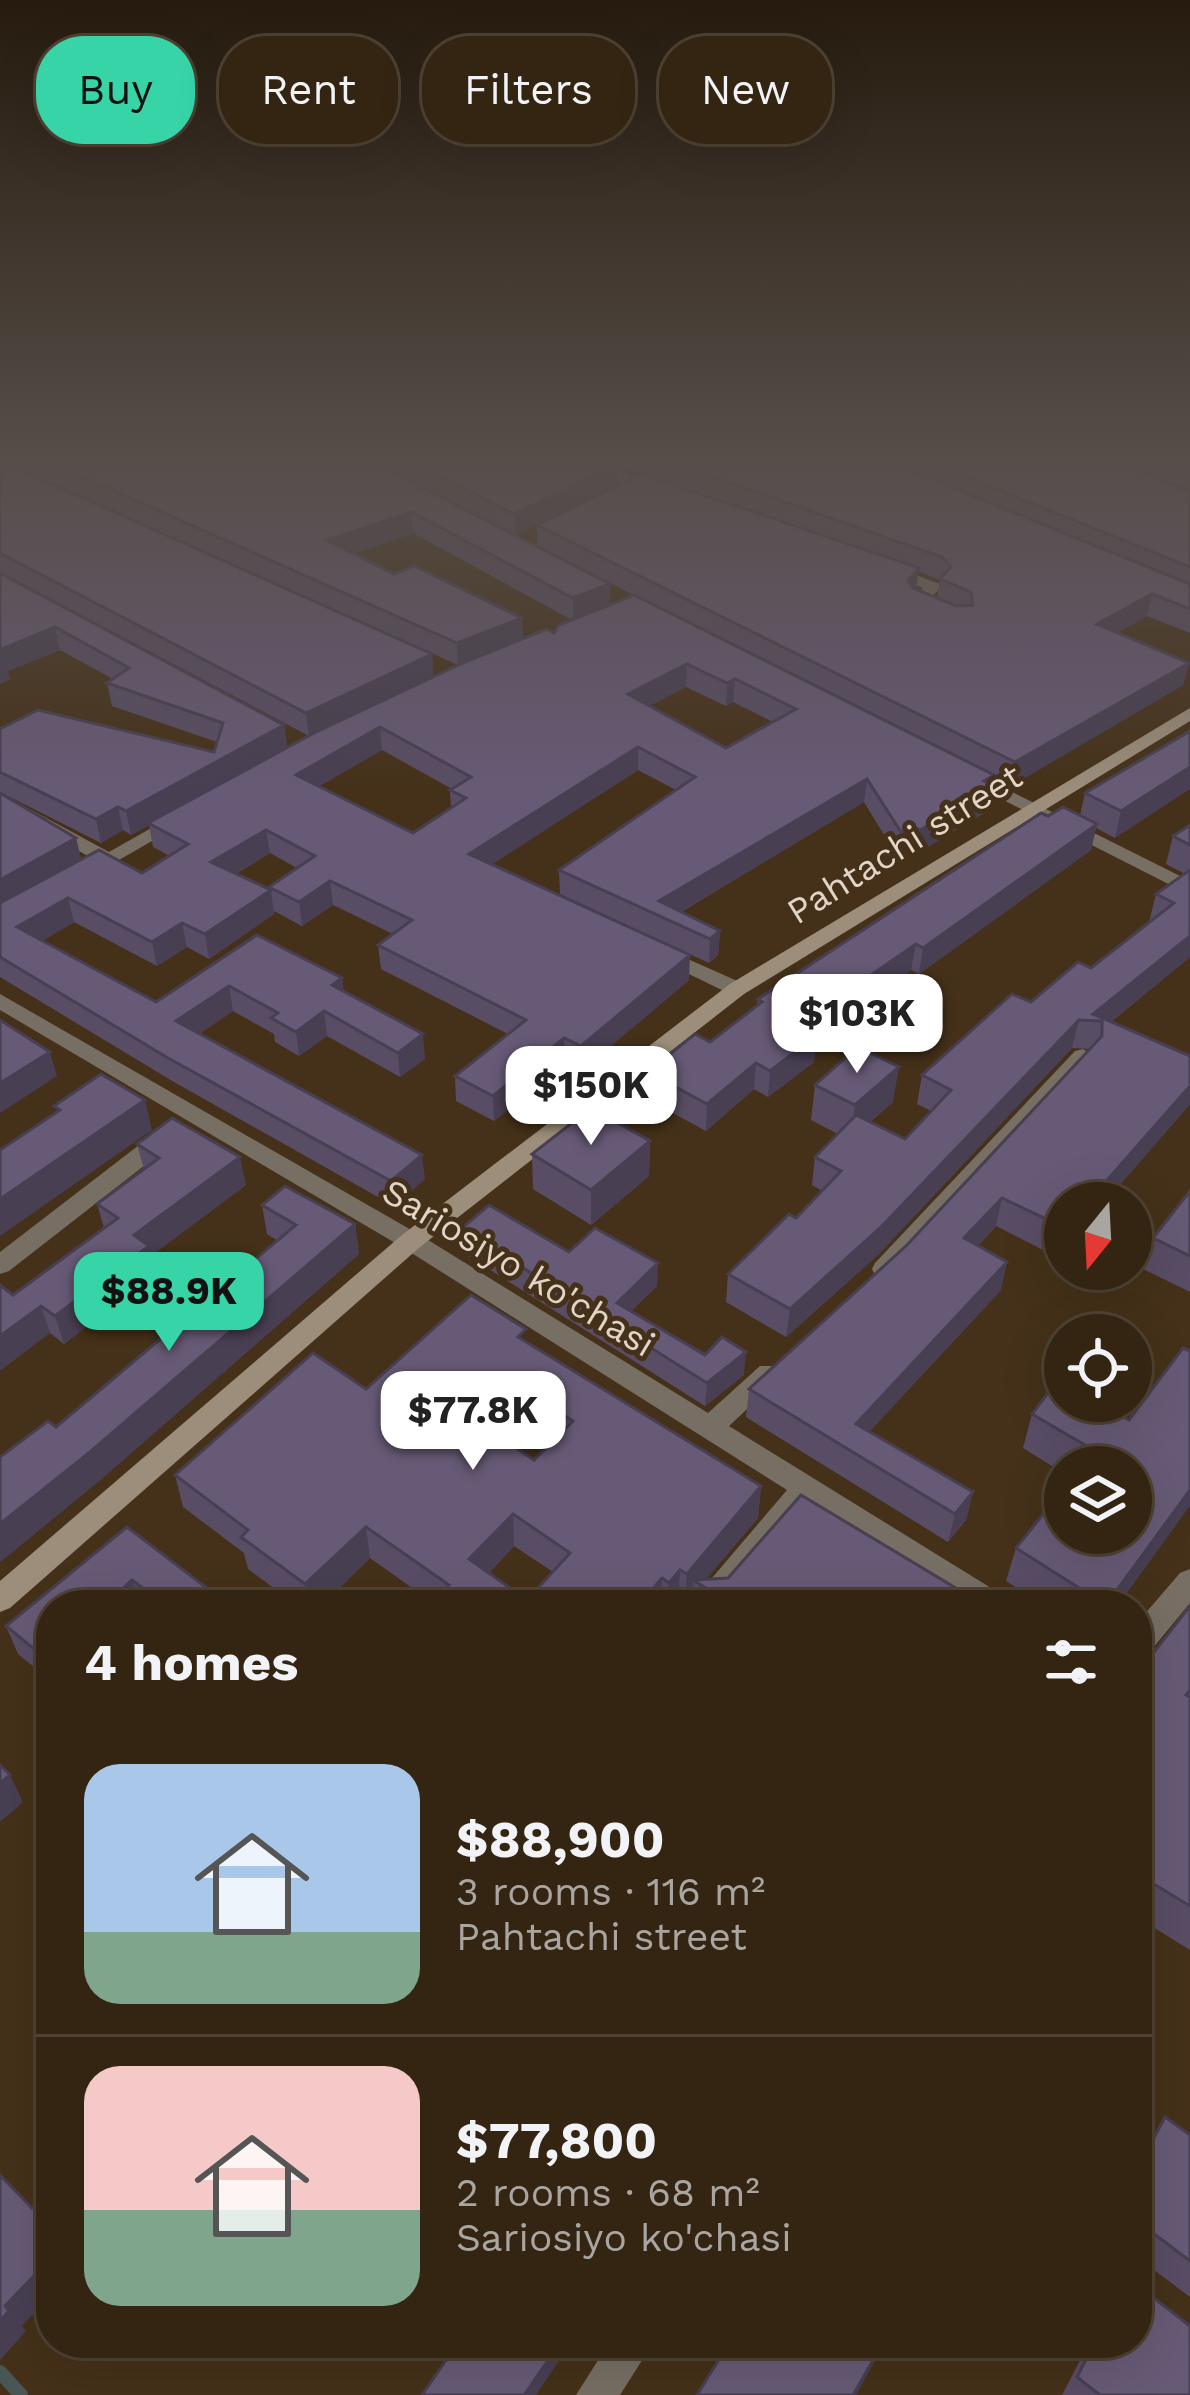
<!DOCTYPE html>
<meta charset="utf-8">
<style>
:root{--surface:#342513;--page:#3c2d1c;--text:#f1f3f6;--muted:#a9a5a0;--line:#4e4233;--accent:#36d4a7}
body{margin:0;font-family:"Work Sans",sans-serif;background:var(--page);color:var(--text);height:100vh;display:flex;flex-direction:column;font-size:45px;white-space:nowrap}
*{box-sizing:border-box;margin:0}
p{font-size:39px;color:var(--muted)}
.icon{flex:none;width:66px;height:66px;fill:none;stroke:currentColor;stroke-width:2;stroke-linecap:round;stroke-linejoin:round}
.map{position:relative;flex:1;overflow:hidden}
.sheet{position:absolute;left:36px;top:1590px;width:1116px;height:768px;display:flex;flex-direction:column;background:var(--surface);border-radius:48px;box-shadow:0 12px 48px #0002,0 0 0 3px var(--line)}
.sheet>*{flex:none}
.top-card{position:absolute;left:36px;top:36px;width:1119px;height:108px;display:flex;gap:24px}
.needle{width:78px;rotate:198deg}
.fabs{position:absolute;left:1044px;top:1182px;display:grid;gap:24px}
.fabs a{display:grid;place-items:center;width:108px;height:108px;border-radius:50%;background:var(--surface);box-shadow:0 12px 48px #0002,0 0 0 3px var(--line);font-size:60px}
.price{position:absolute;translate:-50% -102px;padding:0 27px;border-radius:24px;background:#fff;color:#222;font-size:39px;line-height:78px;filter:drop-shadow(0 3px 6px #0008)}
.price::after{content:'';position:absolute;left:50%;top:72px;width:36px;height:27px;margin-left:-18px;background:inherit;clip-path:polygon(0 0,100% 0,50% 100%)}
.price.current{background:var(--accent);color:#111}
ul{padding:0;list-style:none}
li{display:flex;align-items:center;gap:36px;height:300px;padding:0 48px}
li+li{border-top:3px solid var(--line)}
li span{display:grid;place-items:center;flex:none;width:336px;height:240px;border-radius:36px;color:#555}
li>.icon{margin-inline-start:auto}
span .icon{width:144px;height:144px;fill:#fffc;stroke-width:1}
li b{font-size:51px}
h2{display:flex;justify-content:space-between;align-items:center;height:144px;padding:0 48px;font-size:51px}
.chip{padding:0 42px;border-radius:48px;background:var(--surface);box-shadow:0 12px 48px #0002,0 0 0 3px var(--line);font-size:42px;line-height:108px}
.chip.current{background:var(--accent);color:#111}
.map>svg:first-child{display:block}
</style>
<div class="map">
<svg width="1190" height="2395" viewBox="0 0 1190 2395">
<rect width="100%" height="100%" fill="#453119"/>
<g fill="none" stroke-linecap="round" stroke-linejoin="round">
<path stroke="#4a5556" stroke-width="14" d="M0 2372 21 2395"/>
<g fill="#776f63" fill-rule="evenodd">
<path d="M16 457H36L0 473V464Z"/>
<path d="M590 459 645 482 647 485 635 488 585 466V460Z"/>
<path d="M884 568H896L940 584 942 587 928 600 941 608V614C930 617 917 609 910 601L923 588 884 574Z"/>
<path d="M964 768 1190 881V895L958 777V769Z"/>
<path d="M0 793 109 852 169 818 176 816 185 822 86 879 76 873 95 860 0 807Z"/>
<path d="M663 948 744 984 748 989 744 994H730L656 958 653 954Z"/>
<path d="M0 994 420 1235 708 1413 760 1366H778L782 1373 778 1380 729 1426 1004 1596 1009 1605H969L809 1504 722 1605H689L787 1490 402 1247 0 1010Z"/>
<path d="M1083 1049 1094 1056 1091 1061 893 1275H875L872 1269 875 1263 1075 1051Z"/>
<path d="M164 1130 176 1138 172 1144 9 1271 0 1274V1252L156 1132Z"/>
<path d="M1190 1569V1603L1148 1654 1137 1658V1623L1180 1573Z"/>
<path d="M609 2343H653L620 2395H576Z"/>
</g>
<path fill="#9c8e7b" fill-rule="evenodd" d="M1190 708V721L744 994 420 1247 10 1608 0 1612V1581L402 1235 730 984Z"/>
</g>
<g fill="#594d65" fill-rule="evenodd">
<path d="M0 457 1 461 432 654 433 676 458 665 22 469 20 457H363L610 604 634 595 537 546V525L727 503 611 462 617 465V485L515 535 364 457H1190V633L1147 616 1117 633 1189 663 1183 685 1011 786 994 777 989 810 916 854 908 850 897 856 864 802 681 912 720 931 718 955 709 963 560 894 559 870 676 790 638 770 492 864 689 980 581 1071 565 1063 494 1121 456 1101 455 1076 508 1034 381 969 378 945 393 934 333 905 302 926 274 911V914L209 959 187 947 157 966 74 922 42 941 156 1002 257 935 342 978 343 991 425 1059 400 1077 327 1036 299 1056 275 1042 274 1034 233 1011 199 1034 425 1179 394 1206 174 1082 0 977V793L76 838 81 860 142 873 170 856 153 847 149 825 131 835 123 830 101 843 0 792V729L214 752 217 742 112 706 107 683 113 679 60 650 8 671 10 679 0 684V573L284 725 287 748 309 736 0 572ZM413 533 572 620 554 633 523 639 522 618 394 574 353 554ZM918 571 940 580 937 598 916 590ZM686 687 726 706 733 702 773 722 726 748 649 706ZM382 750 452 789 450 790 451 808 413 833 319 786ZM270 853 297 868 269 887V890L236 874Z"/>
<path d="M1190 731 1115 838 1096 828 1091 850 919 974 911 970 816 1039 814 1062 768 1097 754 1089 706 1131 647 1099 648 1072 710 1042 757 1005 758 999 1048 816 1080 815 1085 793Z"/>
<path d="M1190 825V957L1111 1022 1190 1056V1104L1104 1203H1065V1248L1057 1257 996 1226 978 1246 1001 1290 869 1432 973 1492 966 1520 948 1542 746 1417 749 1389 907 1245 1090 1049 1072 1048 878 1255 786 1337 726 1302 728 1274 796 1218 822 1191 812 1185 815 1157 838 1134 811 1120 815 1085 893 1102 870 1122 905 1139 931 1111 917 1104 922 1075 1031 1002 1091 968 1149 922 1156 894 1185 874 1166 864 1173 836Z"/>
<path d="M650 1141 649 1176 591 1225 533 1189 532 1154Z"/>
<path d="M137 1144 246 1185 152 1255 156 1273 64 1344 50 1333 13 1295 104 1228 97 1204 144 1170Z"/>
<path d="M1190 1191V1292L1143 1269 1153 1238Z"/>
<path d="M262 1205 355 1224 359 1254 99 1481 0 1562V1457L56 1427 278 1241 267 1234Z"/>
<path d="M461 1229 657 1286 631 1311 744 1375 705 1406 462 1252Z"/>
<path d="M526 1342 761 1486 758 1518 706 1579 728 1578 801 1495 984 1605H691L692 1597 685 1605 678 1601 675 1605H436L370 1558 322 1605H297L248 1569 244 1553 183 1507 175 1475 366 1389ZM524 1421 554 1440 534 1460 505 1440ZM514 1546 553 1572 527 1600 489 1573Z"/>
<path d="M1190 1351V1505L1118 1605H1043L1006 1581 1016 1548 1131 1467H1065V1474L1023 1448 1032 1414 1129 1420Z"/>
<path d="M127 1527 229 1605H51V1681L18 1654 6 1626Z"/>
<path d="M1190 1606V1950L1137 1917V1674Z"/>
<path d="M1165 2117 1190 2135V2297L1137 2257V2164Z"/>
<path d="M1089 2343H1137L1190 2395H1062Z"/>
</g>
<g fill="#483f53">
<path d="M617 465V485L515 535 514 514Z"/>
<path d="M411 512 413 533 329 562 327 540Z"/>
<path d="M919 568 916 590 906 603 908 581Z"/>
<path d="M610 584V605L573 620V598Z"/>
<path d="M1152 594 1147 616 1093 646 1097 624Z"/>
<path d="M522 618 523 640 458 665 457 643Z"/>
<path d="M55 627 60 650 8 671 10 679 0 684V650Z"/>
<path d="M432 654 433 676 309 736 306 713Z"/>
<path d="M1189 663 1183 685 1011 786 1015 762Z"/>
<path d="M687 664 686 687 628 717V694Z"/>
<path d="M735 679 733 702 726 706 727 683Z"/>
<path d="M284 725 287 748 131 835 126 811Z"/>
<path d="M380 727 382 750 299 798 296 775Z"/>
<path d="M638 747V770L471 878 469 854Z"/>
<path d="M1190 767V789L1115 838 1121 811Z"/>
<path d="M994 775 989 810 916 854 920 830Z"/>
<path d="M867 779 864 802 668 919 659 901Z"/>
<path d="M118 807 123 830 101 843 96 819Z"/>
<path d="M1097 824 1091 850 919 974 923 948Z"/>
<path d="M912 826 908 850 897 856 901 832Z"/>
<path d="M266 830 270 853 216 886 211 862Z"/>
<path d="M76 838 82 862 0 908V880Z"/>
<path d="M330 881 333 905 302 926 299 902Z"/>
<path d="M271 890 274 914 209 959 205 934Z"/>
<path d="M68 898 74 922 24 952 17 927Z"/>
<path d="M182 923 187 947 157 966 152 942Z"/>
<path d="M720 931 718 955 709 963 710 939Z"/>
<path d="M1190 936V957L1102 1029V1021L1093 1014Z"/>
<path d="M916 944 911 970 816 1039 814 1062 768 1097 770 1071 800 1027Z"/>
<path d="M690 955 689 980 581 1071V1046Z"/>
<path d="M342 978 345 1002 332 985Z"/>
<path d="M229 986 233 1011 181 1046 176 1021Z"/>
<path d="M324 1011 327 1036 299 1056 296 1032Z"/>
<path d="M1079 1020 1072 1048 878 1255 786 1337 790 1309Z"/>
<path d="M423 1034 425 1059 400 1077 398 1053Z"/>
<path d="M564 1038 565 1063 494 1121 493 1096Z"/>
<path d="M50 1052 57 1076 0 1113V1083Z"/>
<path d="M756 1063 754 1089 706 1131 707 1104Z"/>
<path d="M899 1067 893 1102 850 1140 855 1105Z"/>
<path d="M1190 1086V1104L1104 1203H1087Z"/>
<path d="M145 1100 152 1130 0 1236V1199Z"/>
<path d="M650 1141 649 1176 591 1225V1190Z"/>
<path d="M422 1155 425 1179 394 1206 391 1181Z"/>
<path d="M240 1157 246 1185 152 1255 156 1273 64 1344 55 1316 134 1235Z"/>
<path d="M1002 1198 996 1226 958 1267 964 1238Z"/>
<path d="M355 1224 359 1254 99 1481 0 1562V1524Z"/>
<path d="M1065 1228V1248L1057 1257Z"/>
<path d="M1007 1262 1001 1290 851 1451 856 1424Z"/>
<path d="M658 1263 657 1286 616 1326 617 1303Z"/>
<path d="M41 1306 50 1333 0 1371V1336Z"/>
<path d="M746 1352 744 1375 705 1406 707 1383Z"/>
<path d="M522 1389 524 1421 486 1458 484 1426Z"/>
<path d="M761 1486 758 1518 701 1585 693 1580 692 1597 685 1605 687 1574Z"/>
<path d="M1190 1490V1505L1118 1605H1106Z"/>
<path d="M973 1492 966 1520 948 1542 955 1514Z"/>
<path d="M513 1514 514 1546 472 1590 469 1559Z"/>
<path d="M366 1527 370 1558 322 1605H309L305 1584Z"/>
<path d="M680 1570 678 1601 675 1605H667L669 1583Z"/>
<path d="M662 1578 661 1605H639Z"/>
<path d="M132 1580 141 1605H105Z"/>
<path d="M10 1775 23 1802 0 1822V1783Z"/>
<path d="M51 2258V2295L22 2326 26 2331 0 2360V2321L5 2306Z"/>
<path d="M560 2343H571L536 2395H524Z"/>
<path d="M883 2343H885L856 2395H853Z"/>
</g>
<g fill="#675a76" stroke="#483f53" stroke-width="3" fill-rule="evenodd">
<path d="M38 457H363L610 584 573 598 411 512 327 540 394 574 414 566 522 618 457 643Z"/>
<path d="M402 457H601L617 465 514 514Z"/>
<path d="M657 457H877L1190 584V609L1152 594 1097 624 1189 663 1015 762 537 525 642 474 919 568 908 581 913 588 956 606 973 605 971 592 940 579 951 567 942 557Z"/>
<path d="M917 457H1104L1190 491V567Z"/>
<path d="M1149 457H1190V473Z"/>
<path d="M0 461 432 654 306 713 0 553Z"/>
<path d="M0 573 284 725 126 811 118 807 96 819 0 772V729L38 710 214 752 223 723 107 683 129 668 55 627 0 650Z"/>
<path d="M634 595 994 775 984 781 993 786 920 830 912 826 901 832 867 779 659 901 720 931 710 939 559 870 695 777 638 747 469 854 690 955 581 1046 564 1038 493 1096 455 1076 526 1020 378 945 412 920 330 881 299 902 269 887 315 856 266 830 211 862 271 890 205 934 182 923 152 942 68 898 17 927 156 1002 257 935 342 978 332 985 423 1034 398 1053 324 1011 296 1032 271 1018 278 1013 229 986 176 1021 422 1155 391 1181 168 1058 0 957V903L99 850 142 873 188 844 148 823 314 733 465 662 547 629 554 633 559 625ZM687 664 727 683 735 679 796 709 726 748 628 694ZM380 727 471 777 450 790 466 798 413 833 296 775Z"/>
<path d="M1190 731V767L1121 811 1085 793Z"/>
<path d="M0 793 76 838 0 880Z"/>
<path d="M1063 807 1097 824 923 948 916 944 832 1002 800 1027 817 1035 770 1071 756 1063 707 1104 648 1072 695 1034 710 1042 762 1002 758 999 1041 813 1048 816Z"/>
<path d="M1190 825V845L1173 836Z"/>
<path d="M1190 870V936L1093 1014 1190 1056V1086L1087 1203H1065V1228L1002 1198 964 1238 1007 1262 856 1424 973 1492 955 1514 749 1389 907 1245 1102 1036V1021L1079 1020 882 1226 790 1309 728 1274 789 1214 796 1218 841 1171 815 1157 856 1115 905 1139 951 1090 922 1075 1012 994 1031 1002 1078 962 1091 968 1174 903 1156 894Z"/>
<path d="M0 1020 50 1052 0 1083Z"/>
<path d="M858 1047 899 1067 855 1105 815 1085Z"/>
<path d="M101 1074 145 1100 0 1199V1150L60 1110 54 1106Z"/>
<path d="M591 1108 650 1141 591 1190 532 1154Z"/>
<path d="M172 1118 240 1157 134 1235 149 1246 55 1316 41 1306 0 1336V1285L13 1295 118 1218 97 1204 159 1158 137 1144Z"/>
<path d="M285 1186 355 1224 90 1452 0 1524V1457L48 1421 56 1427 296 1225 262 1205Z"/>
<path d="M1190 1191V1256L1153 1238Z"/>
<path d="M489 1205 569 1252 595 1228 658 1263 617 1303 705 1355 722 1337 746 1352 707 1383 461 1229Z"/>
<path d="M471 1295 526 1329 518 1337 761 1486 687 1574 680 1570 669 1583 662 1578 639 1605H464L443 1591 449 1585 366 1527 305 1584 241 1537 248 1530 175 1475 313 1353 366 1389ZM522 1389 573 1421 534 1460 484 1426ZM513 1514 570 1553 527 1600 469 1559Z"/>
<path d="M1183 1348 1190 1351V1490L1106 1605 1016 1548 1065 1487V1533H1131V1467H1082L1095 1451 1032 1414 1057 1381 1065 1385V1401H1094L1129 1420Z"/>
<path d="M801 1495 984 1605H927L904 1591 893 1605H733L693 1580 728 1578Z"/>
<path d="M127 1527 229 1605H165L132 1580 105 1605H51V1654L46 1659 6 1626Z"/>
<path d="M1190 1606V1690L1186 1695 1190 1697V1906L1137 1874V1674Z"/>
<path d="M0 1765 10 1775 0 1783Z"/>
<path d="M1165 2117 1190 2135V2261L1137 2221V2169Z"/>
<path d="M0 2175 32 2208 51 2187V2258L5 2306 9 2311 0 2321Z"/>
<path d="M1137 2285 1190 2326V2395H1100L1077 2377 1094 2343H1137Z"/>
<path d="M458 2343H560L524 2395H422Z"/>
<path d="M729 2343H883L853 2395H697Z"/>
</g>
<linearGradient id="sky" x2="0" y2="1"><stop stop-color="#261b0e"/><stop offset="0.58" stop-color="#564e49"/><stop offset="1" stop-color="#564e49" stop-opacity="0"/></linearGradient>
<rect width="1190" height="793" fill="url(#sky)"/>
<g text-anchor="middle" stroke-width="10" stroke-linejoin="round" paint-order="stroke">
<g font-size="36" fill="#e1d5c7" stroke="#453119">
<text transform="translate(904 843) rotate(-32)" y="13">Pahtachi street</text>
<text transform="translate(519 1267) rotate(31)" y="13">Sariosiyo ko'chasi</text>
</g>
</g>
</svg>
<div class="fabs">
<a><svg class="needle" viewBox="-14 -14 28 28"><path d="M0-13l5 13h-10z" fill="#e53935"/><path d="M0 13l5-13h-10z" fill="#a9a5a0"/></svg></a>
<a><svg class="icon" aria-label="locate" viewBox="0 0 24 24"><circle cx="12" cy="12" r="6"/><path d="M12 2v4M12 18v4M2 12h4M18 12h4"/></svg></a>
<a><svg class="icon" aria-label="layers" viewBox="0 0 24 24"><path d="M12 4l9 5-9 5-9-5zM3 14l9 5 9-5"/></svg></a>
</div>
<b class="price" style="left:857px;top:1076px">$103K</b>
<b class="price" style="left:591px;top:1148px">$150K</b>
<b class="price current" style="left:169px;top:1354px">$88.9K</b>
<b class="price" style="left:473px;top:1473px">$77.8K</b>
<div class="top-card">
<a class="chip current">Buy</a>
<a class="chip">Rent</a>
<a class="chip">Filters</a>
<a class="chip">New</a>
</div>
<section class="sheet">
<h2>4 homes<svg class="icon" aria-label="filters" viewBox="0 0 24 24"><path d="M4 7h16M4 17h16"/><circle cx="9" cy="7" r="2"/><circle cx="15" cy="17" r="2"/></svg></h2>
<ul>
<li><span style="background:linear-gradient(#a9c7e8 70%,#7fa58c 0)"><svg class="icon" aria-label="home" viewBox="0 0 24 24"><path d="M3 11l9-7 9 7M6 9v11h12V9"/></svg></span><div><b>$88,900</b><p>3 rooms · 116 m²</p><p>Pahtachi street</p></div></li>
<li><span style="background:linear-gradient(#f6c9c9 60%,#7fa58c 0)"><svg class="icon" aria-label="home" viewBox="0 0 24 24"><path d="M3 11l9-7 9 7M6 9v11h12V9"/></svg></span><div><b>$77,800</b><p>2 rooms · 68 m²</p><p>Sariosiyo ko'chasi</p></div></li>
</ul>
</section>
</div>
